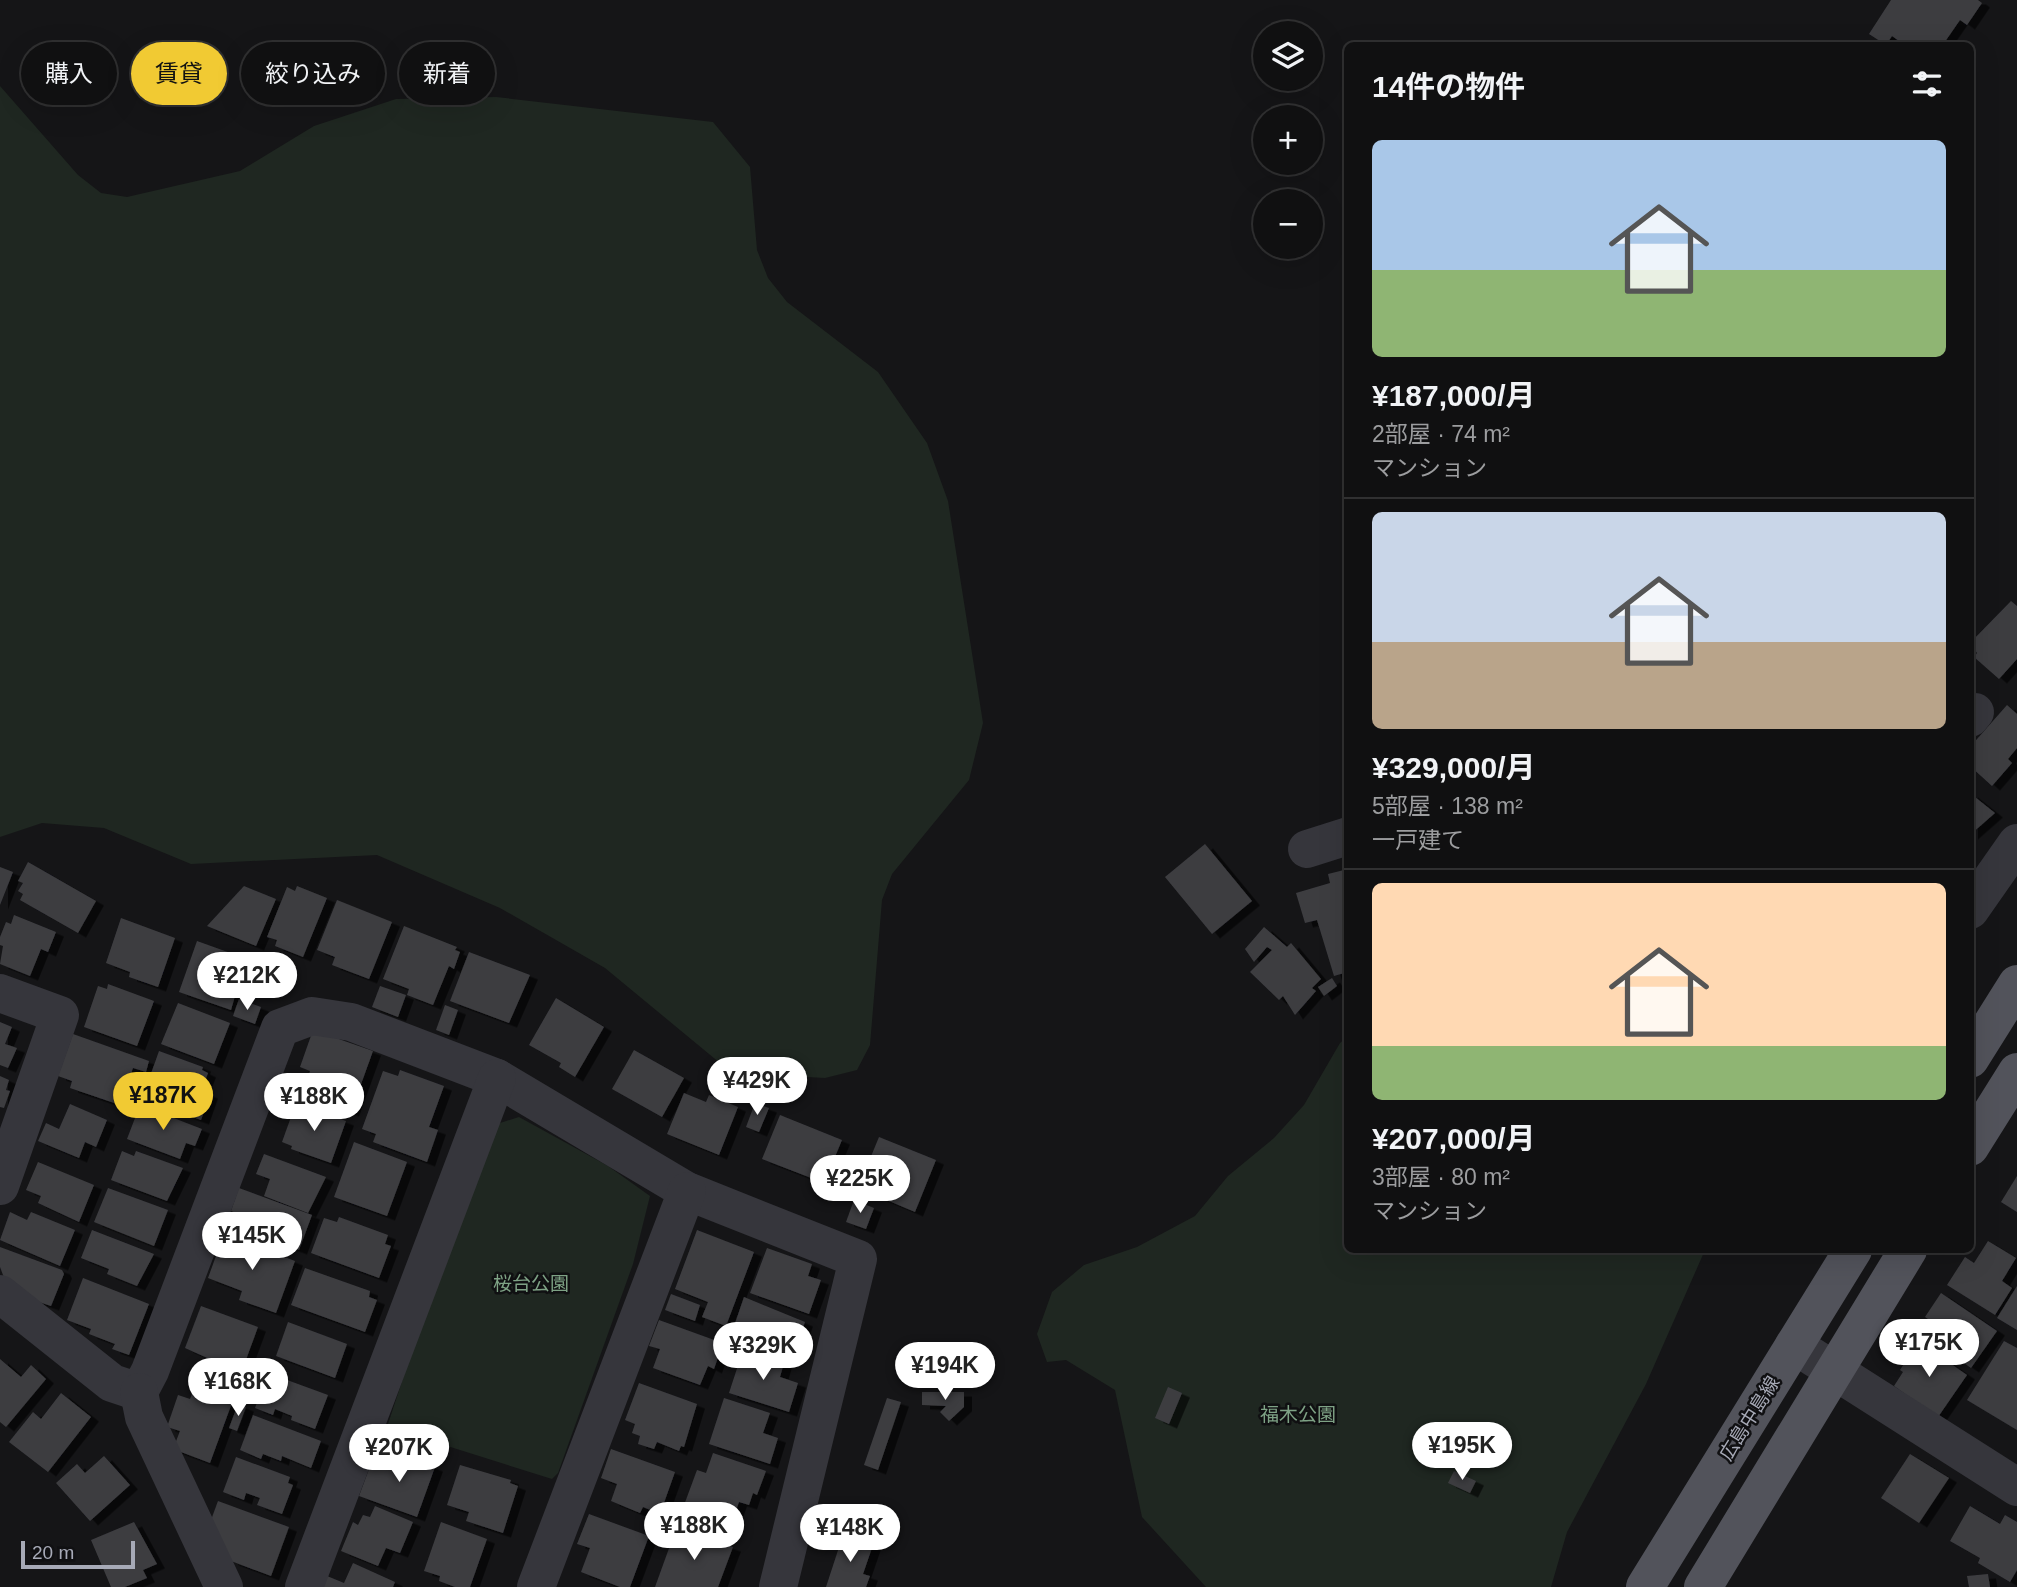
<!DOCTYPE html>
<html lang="ja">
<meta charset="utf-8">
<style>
:root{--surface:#101011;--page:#1e1e1f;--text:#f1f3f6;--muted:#9c9d9f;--line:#303031;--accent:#f1ca33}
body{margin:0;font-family:Arial,"Noto Sans JP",sans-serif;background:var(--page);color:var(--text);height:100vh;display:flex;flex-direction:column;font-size:26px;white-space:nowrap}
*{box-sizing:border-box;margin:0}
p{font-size:23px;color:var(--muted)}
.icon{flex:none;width:38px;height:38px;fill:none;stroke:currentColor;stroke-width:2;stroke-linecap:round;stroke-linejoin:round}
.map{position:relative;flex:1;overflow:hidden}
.sheet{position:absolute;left:1344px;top:42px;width:630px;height:1211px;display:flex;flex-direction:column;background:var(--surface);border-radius:10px;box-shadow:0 7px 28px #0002,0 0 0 2px var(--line)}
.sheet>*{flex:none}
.hud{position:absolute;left:21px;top:42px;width:665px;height:63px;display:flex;gap:14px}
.fabs{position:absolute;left:1253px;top:21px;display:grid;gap:14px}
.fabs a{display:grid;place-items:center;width:70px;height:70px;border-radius:50%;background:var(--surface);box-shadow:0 7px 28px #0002,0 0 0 2px var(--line);font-size:35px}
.scale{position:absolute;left:21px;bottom:18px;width:114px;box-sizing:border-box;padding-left:7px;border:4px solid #a7aab7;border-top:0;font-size:19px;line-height:24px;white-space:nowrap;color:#a7aab7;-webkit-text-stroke:5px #101012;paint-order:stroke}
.price{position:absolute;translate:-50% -60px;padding:0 16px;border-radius:24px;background:#fff;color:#222;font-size:23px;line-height:46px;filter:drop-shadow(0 2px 4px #0008)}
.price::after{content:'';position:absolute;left:50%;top:42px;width:21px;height:16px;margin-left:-10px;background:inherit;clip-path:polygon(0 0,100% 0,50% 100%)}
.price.current{background:var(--accent);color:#111}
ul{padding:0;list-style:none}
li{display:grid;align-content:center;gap:14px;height:371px;padding:0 28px}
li+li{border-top:2px solid var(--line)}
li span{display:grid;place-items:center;height:217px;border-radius:10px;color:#555}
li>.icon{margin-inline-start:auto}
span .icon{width:126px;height:126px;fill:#fffc;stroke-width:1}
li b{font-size:30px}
h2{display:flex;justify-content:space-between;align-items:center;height:84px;padding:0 28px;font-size:30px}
.tag{padding:0 24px;border-radius:32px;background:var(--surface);box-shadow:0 7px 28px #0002,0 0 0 2px var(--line);font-size:24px;line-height:63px}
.tag.current{background:var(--accent);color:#111}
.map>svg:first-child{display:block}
</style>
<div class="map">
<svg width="2017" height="1587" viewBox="0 0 2017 1587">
<defs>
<filter id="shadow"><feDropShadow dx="8" dy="4.5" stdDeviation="0" flood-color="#0009"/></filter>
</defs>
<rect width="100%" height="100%" fill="#151517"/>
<g fill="#1f2721">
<path d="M0 86 78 175 101 193 127 197 240 171 314 126 396 99 496 97 713 122 750 167 757 250 768 278 787 302 878 372 927 443 948 501 983 723 969 780 892 874 882 900 870 1045 857 1070 825 1078 732 1073 605 968 500 908 377 855 191 864 104 828 42 823 0 837Z"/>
<path d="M1347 1037 1348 1250H1705L1646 1384 1567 1532 1551 1587H1206L1142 1517 1115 1390 1066 1360 1047 1362 1037 1334 1052 1292 1084 1265 1137 1247 1195 1216 1228 1176 1274 1138 1304 1105 1340 1043Z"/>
<path d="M519 1117 608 1166 650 1196 633 1264 558 1473 552 1479 387 1427 421 1324 497 1124Z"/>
</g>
<g fill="#3d3d41" filter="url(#shadow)">
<path d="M1891 0H1978L1982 3 1967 25 1960 20 1942 46H1906L1892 36 1886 45 1869 34Z"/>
<path d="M2011 601 2017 606V659L1999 679 1974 657 1977 653 1970 643Z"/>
<path d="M2007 705 2017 714V748L2008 759 2012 763 1992 786 1970 766V747Z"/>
<path d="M1970 793 1995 813 1970 835Z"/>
<path d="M1205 844 1252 901 1212 934 1165 877Z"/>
<path d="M28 862 96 901 78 933 20 900 23 894 18 891 23 883 18 881Z"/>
<path d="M0 867 13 872 0 905Z"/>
<path d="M1348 869V972L1334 976 1317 920 1305 923 1296 893 1330 883 1328 874Z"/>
<path d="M244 886 276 899 256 946 207 926Z"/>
<path d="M297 886 327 898 303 957 275 946 277 940 267 937 287 887 295 891Z"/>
<path d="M337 900 392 922 369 979 332 965 335 957 317 950Z"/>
<path d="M14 915 56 932 48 952 41 949 30 976 0 964 3 946 0 945V937L6 922 11 924Z"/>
<path d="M121 918 175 938 158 987 129 977 130 972 106 963Z"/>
<path d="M404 926 457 947 455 950 460 952 454 969 449 966 433 1005 407 995 409 989 383 979Z"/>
<path d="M1264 927 1287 947 1291 943 1321 979 1312 988 1316 991 1295 1015 1283 996 1279 1000 1250 972 1272 950 1267 947 1254 962 1245 949Z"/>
<path d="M197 941 236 955 233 962 244 965 231 1010 179 992Z"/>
<path d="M469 952 530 975 509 1023 450 1001Z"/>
<path d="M1332 978 1337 986 1324 996 1318 987Z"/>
<path d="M108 984 154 1001 137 1046 84 1027 98 986 107 989Z"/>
<path d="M380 986 406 995 398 1017 372 1007Z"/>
<path d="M556 998 604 1027 575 1077 559 1067 561 1063 529 1045Z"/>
<path d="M239 999 261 1007 255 1024 233 1016Z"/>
<path d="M178 1003 230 1023 214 1064 161 1044Z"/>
<path d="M445 1005 458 1010 449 1035 436 1030Z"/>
<path d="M0 1022 12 1027 5 1044 17 1048 8 1068 0 1065Z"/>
<path d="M313 1030 373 1051 351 1112 302 1095 310 1071 300 1067Z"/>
<path d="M73 1034 149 1061 146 1072 133 1068 120 1105 70 1088 72 1081 58 1076Z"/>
<path d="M634 1050 684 1078 662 1117 612 1089Z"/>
<path d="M159 1051 203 1067 202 1070 208 1073 201 1091 210 1094 201 1120 142 1099Z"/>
<path d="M400 1070 444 1086 429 1127 438 1130 427 1162 373 1142 376 1134 362 1129 383 1071 398 1076Z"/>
<path d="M0 1076 9 1080 6 1090 10 1091 4 1108 0 1107Z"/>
<path d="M684 1093 706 1102 709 1095 738 1107 719 1155 667 1134Z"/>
<path d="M296 1103 346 1121 331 1163 291 1149 292 1146 282 1142Z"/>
<path d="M755 1103 769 1108 759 1132 746 1127Z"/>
<path d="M70 1104 107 1120 96 1147 85 1142 79 1158 38 1141 46 1123 59 1129Z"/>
<path d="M140 1105 202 1129 195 1146 186 1143 180 1159 127 1139Z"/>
<path d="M780 1115 842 1140 824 1183 762 1159Z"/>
<path d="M879 1137 936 1160 915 1212 858 1188Z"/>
<path d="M354 1142 407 1162 387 1216 334 1197Z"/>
<path d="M122 1151 134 1156 136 1151 183 1168 167 1201 111 1180Z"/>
<path d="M264 1154 326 1177 308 1213 264 1196 270 1179 256 1174Z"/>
<path d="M38 1162 94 1185 79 1222 38 1203 41 1196 26 1190Z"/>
<path d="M2017 1176V1212L2001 1202Z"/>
<path d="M108 1188 168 1210 154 1246 94 1222Z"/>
<path d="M239 1188 312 1215 299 1250 243 1229 247 1217 231 1211Z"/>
<path d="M854 1200 874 1208 866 1229 846 1222Z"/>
<path d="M10 1212 27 1220 31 1212 75 1230 60 1266 0 1240Z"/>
<path d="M339 1217 388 1235 385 1244 391 1246 379 1278 311 1253 324 1218 337 1222Z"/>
<path d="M92 1230 154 1254 137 1286 107 1274 109 1269 81 1258Z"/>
<path d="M697 1230 754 1252 726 1326 702 1317 708 1302 675 1289Z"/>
<path d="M224 1234 295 1261 276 1313 239 1300 242 1291 208 1278Z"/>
<path d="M1988 1241 2016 1258 2002 1281 2012 1288 1995 1315 1947 1285 1965 1257 1974 1263Z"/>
<path d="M0 1247 62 1270 64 1274 51 1306 24 1297 6 1283 0 1267Z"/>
<path d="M767 1248 812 1264 808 1276 821 1280 809 1314 750 1293Z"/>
<path d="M305 1268 370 1291 369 1297 377 1300 365 1332 291 1305Z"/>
<path d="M83 1278 149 1304 129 1355 112 1349 115 1344 89 1334 91 1329 67 1320Z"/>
<path d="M2017 1286V1330L1997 1318Z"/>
<path d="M1941 1293 1997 1331 1971 1368 1922 1334 1931 1321 1925 1317Z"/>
<path d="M671 1294 700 1305 695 1321 665 1310Z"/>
<path d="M744 1297 805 1322 792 1359 730 1338Z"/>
<path d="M201 1306 258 1327 241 1373 185 1348Z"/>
<path d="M659 1320 717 1341 714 1346 721 1349 714 1369 708 1366 700 1385 653 1368 660 1349 649 1346Z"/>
<path d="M288 1322 347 1344 335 1378 276 1356Z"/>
<path d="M2004 1341 2017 1348V1430L1967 1400Z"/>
<path d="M1917 1344 1922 1347 1924 1345 1967 1375 1938 1417 1894 1386 1903 1372 1900 1370Z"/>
<path d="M743 1350 784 1363 780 1377 798 1383 789 1412 729 1393Z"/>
<path d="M0 1359 21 1377 31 1365 46 1379 6 1427 0 1422Z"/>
<path d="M268 1373 328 1395 315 1429 291 1420 292 1416 275 1409 273 1415 255 1408Z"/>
<path d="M639 1383 697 1404 684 1447 681 1446 679 1451 657 1442 654 1449 638 1444 640 1436 632 1433 635 1424 625 1420Z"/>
<path d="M195 1386 233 1400 210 1463 173 1449 180 1431 167 1427 178 1395 190 1399Z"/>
<path d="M1168 1387 1182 1393 1169 1424 1155 1418Z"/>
<path d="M922 1392H964V1407L949 1421 940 1412 946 1406 922 1405Z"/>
<path d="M61 1393 91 1417 48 1472 9 1442 33 1412 41 1419Z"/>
<path d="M724 1398 770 1413 763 1433 778 1438 770 1464 709 1444Z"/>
<path d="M887 1398 901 1402 878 1470 864 1465Z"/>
<path d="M238 1404 246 1407 237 1431 229 1428Z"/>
<path d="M253 1415 321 1441 311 1468 282 1456 281 1461 263 1454 261 1459 240 1450Z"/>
<path d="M611 1449 675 1472 660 1514 643 1507 640 1513 611 1501 617 1484 601 1478Z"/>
<path d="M398 1453 435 1467 417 1517 359 1496 372 1461 392 1468Z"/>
<path d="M713 1453 766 1471 757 1495 753 1493 749 1505 739 1502 728 1533 680 1516 697 1470 706 1473Z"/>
<path d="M1910 1454 1949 1478 1919 1523 1881 1498Z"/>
<path d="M104 1456 130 1485 90 1521 56 1483 77 1464 85 1473Z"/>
<path d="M236 1457 290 1477 288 1483 293 1485 282 1514 257 1505 260 1498 246 1493 244 1500 223 1492Z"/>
<path d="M460 1465 511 1480 510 1483 518 1486 503 1533 466 1521 469 1512 447 1505Z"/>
<path d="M1454 1471 1476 1481 1470 1493 1448 1483Z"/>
<path d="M218 1501 289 1527 271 1576 231 1561 211 1520Z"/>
<path d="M375 1506 413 1522 400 1553 386 1548 378 1566 341 1551 353 1522 358 1525 363 1515 370 1517Z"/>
<path d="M1970 1506 2000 1524 2005 1515 2017 1522V1570L2010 1582 1978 1563 1980 1558 1950 1541Z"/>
<path d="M589 1514 649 1536 630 1587H620L581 1572 590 1548 577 1544Z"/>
<path d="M134 1522 157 1564 143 1570 147 1578 125 1587H111L91 1540Z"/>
<path d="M441 1522 487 1539 470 1587H455L439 1581 440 1576 424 1571Z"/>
<path d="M676 1529 733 1547 718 1587H655Z"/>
<path d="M843 1535 873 1545 863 1574 870 1576 866 1587H826Z"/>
<path d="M353 1563 395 1582 393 1587H322L327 1576 344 1583Z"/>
<path d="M1988 1574 1990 1587H1969L1967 1576Z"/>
</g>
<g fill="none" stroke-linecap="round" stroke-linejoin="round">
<g stroke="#36363c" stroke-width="38">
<path d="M1970 718 1975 712"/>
<path d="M1307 849 1348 836"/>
<path d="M1970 910 2017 843"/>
<path d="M0 993 60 1015 0 1186"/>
<path d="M0 1294 112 1383 139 1392 150 1371 280 1028 312 1016 351 1022 497 1078 687 1191 858 1259 778 1587"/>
<path d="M1794 1345 2017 1487"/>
<path d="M139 1392 144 1417 224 1587"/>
<path d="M304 1587 497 1078"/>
<path d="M536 1587 687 1191"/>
</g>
<g stroke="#52535b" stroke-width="38">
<path d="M1970 1059 2017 984"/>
<path d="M1970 1147 2017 1072"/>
<path d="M1645 1587 1853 1250"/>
<path d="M1703 1587 1908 1250"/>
</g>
</g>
<g text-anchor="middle" stroke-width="5" stroke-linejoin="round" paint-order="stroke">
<g font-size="19" fill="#7ea285" stroke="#101012">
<text x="531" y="1290">桜台公園</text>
<text x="1298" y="1421">福木公園</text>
</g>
<g font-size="19" fill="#a7aab7" stroke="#101012">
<text transform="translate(1749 1418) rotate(-58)" y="7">広島中島線</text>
</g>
</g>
</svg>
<div class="fabs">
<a><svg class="icon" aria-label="layers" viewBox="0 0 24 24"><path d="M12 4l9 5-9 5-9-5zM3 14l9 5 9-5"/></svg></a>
<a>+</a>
<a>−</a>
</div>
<div class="scale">20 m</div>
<b class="price" style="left:247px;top:1012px">¥212K</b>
<b class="price" style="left:757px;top:1117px">¥429K</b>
<b class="price current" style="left:163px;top:1132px">¥187K</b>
<b class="price" style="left:314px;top:1133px">¥188K</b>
<b class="price" style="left:860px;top:1215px">¥225K</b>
<b class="price" style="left:252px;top:1272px">¥145K</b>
<b class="price" style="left:1929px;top:1379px">¥175K</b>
<b class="price" style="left:763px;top:1382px">¥329K</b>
<b class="price" style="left:945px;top:1402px">¥194K</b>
<b class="price" style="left:238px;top:1418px">¥168K</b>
<b class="price" style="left:1462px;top:1482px">¥195K</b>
<b class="price" style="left:399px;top:1484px">¥207K</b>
<b class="price" style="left:694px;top:1562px">¥188K</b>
<b class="price" style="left:850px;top:1564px">¥148K</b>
<div class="hud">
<a class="tag">購入</a>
<a class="tag current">賃貸</a>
<a class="tag">絞り込み</a>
<a class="tag">新着</a>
</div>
<section class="sheet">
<h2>14件の物件<svg class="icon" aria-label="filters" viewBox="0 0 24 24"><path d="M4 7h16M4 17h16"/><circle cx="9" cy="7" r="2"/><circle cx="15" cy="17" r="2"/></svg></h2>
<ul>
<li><span style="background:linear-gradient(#a9c7e8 60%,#8fb573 0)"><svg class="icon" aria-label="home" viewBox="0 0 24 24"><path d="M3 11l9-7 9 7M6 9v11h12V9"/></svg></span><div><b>¥187,000/月</b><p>2部屋 · 74 m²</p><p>マンション</p></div></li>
<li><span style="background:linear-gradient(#c9d6e8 60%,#b9a48a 0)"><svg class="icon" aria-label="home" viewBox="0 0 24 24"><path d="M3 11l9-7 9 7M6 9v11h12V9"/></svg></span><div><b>¥329,000/月</b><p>5部屋 · 138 m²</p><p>一戸建て</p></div></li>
<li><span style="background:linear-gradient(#ffd9b3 75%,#8fb573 0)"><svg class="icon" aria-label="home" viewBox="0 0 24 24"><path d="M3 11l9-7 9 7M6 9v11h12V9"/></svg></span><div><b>¥207,000/月</b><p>3部屋 · 80 m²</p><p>マンション</p></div></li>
</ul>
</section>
</div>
